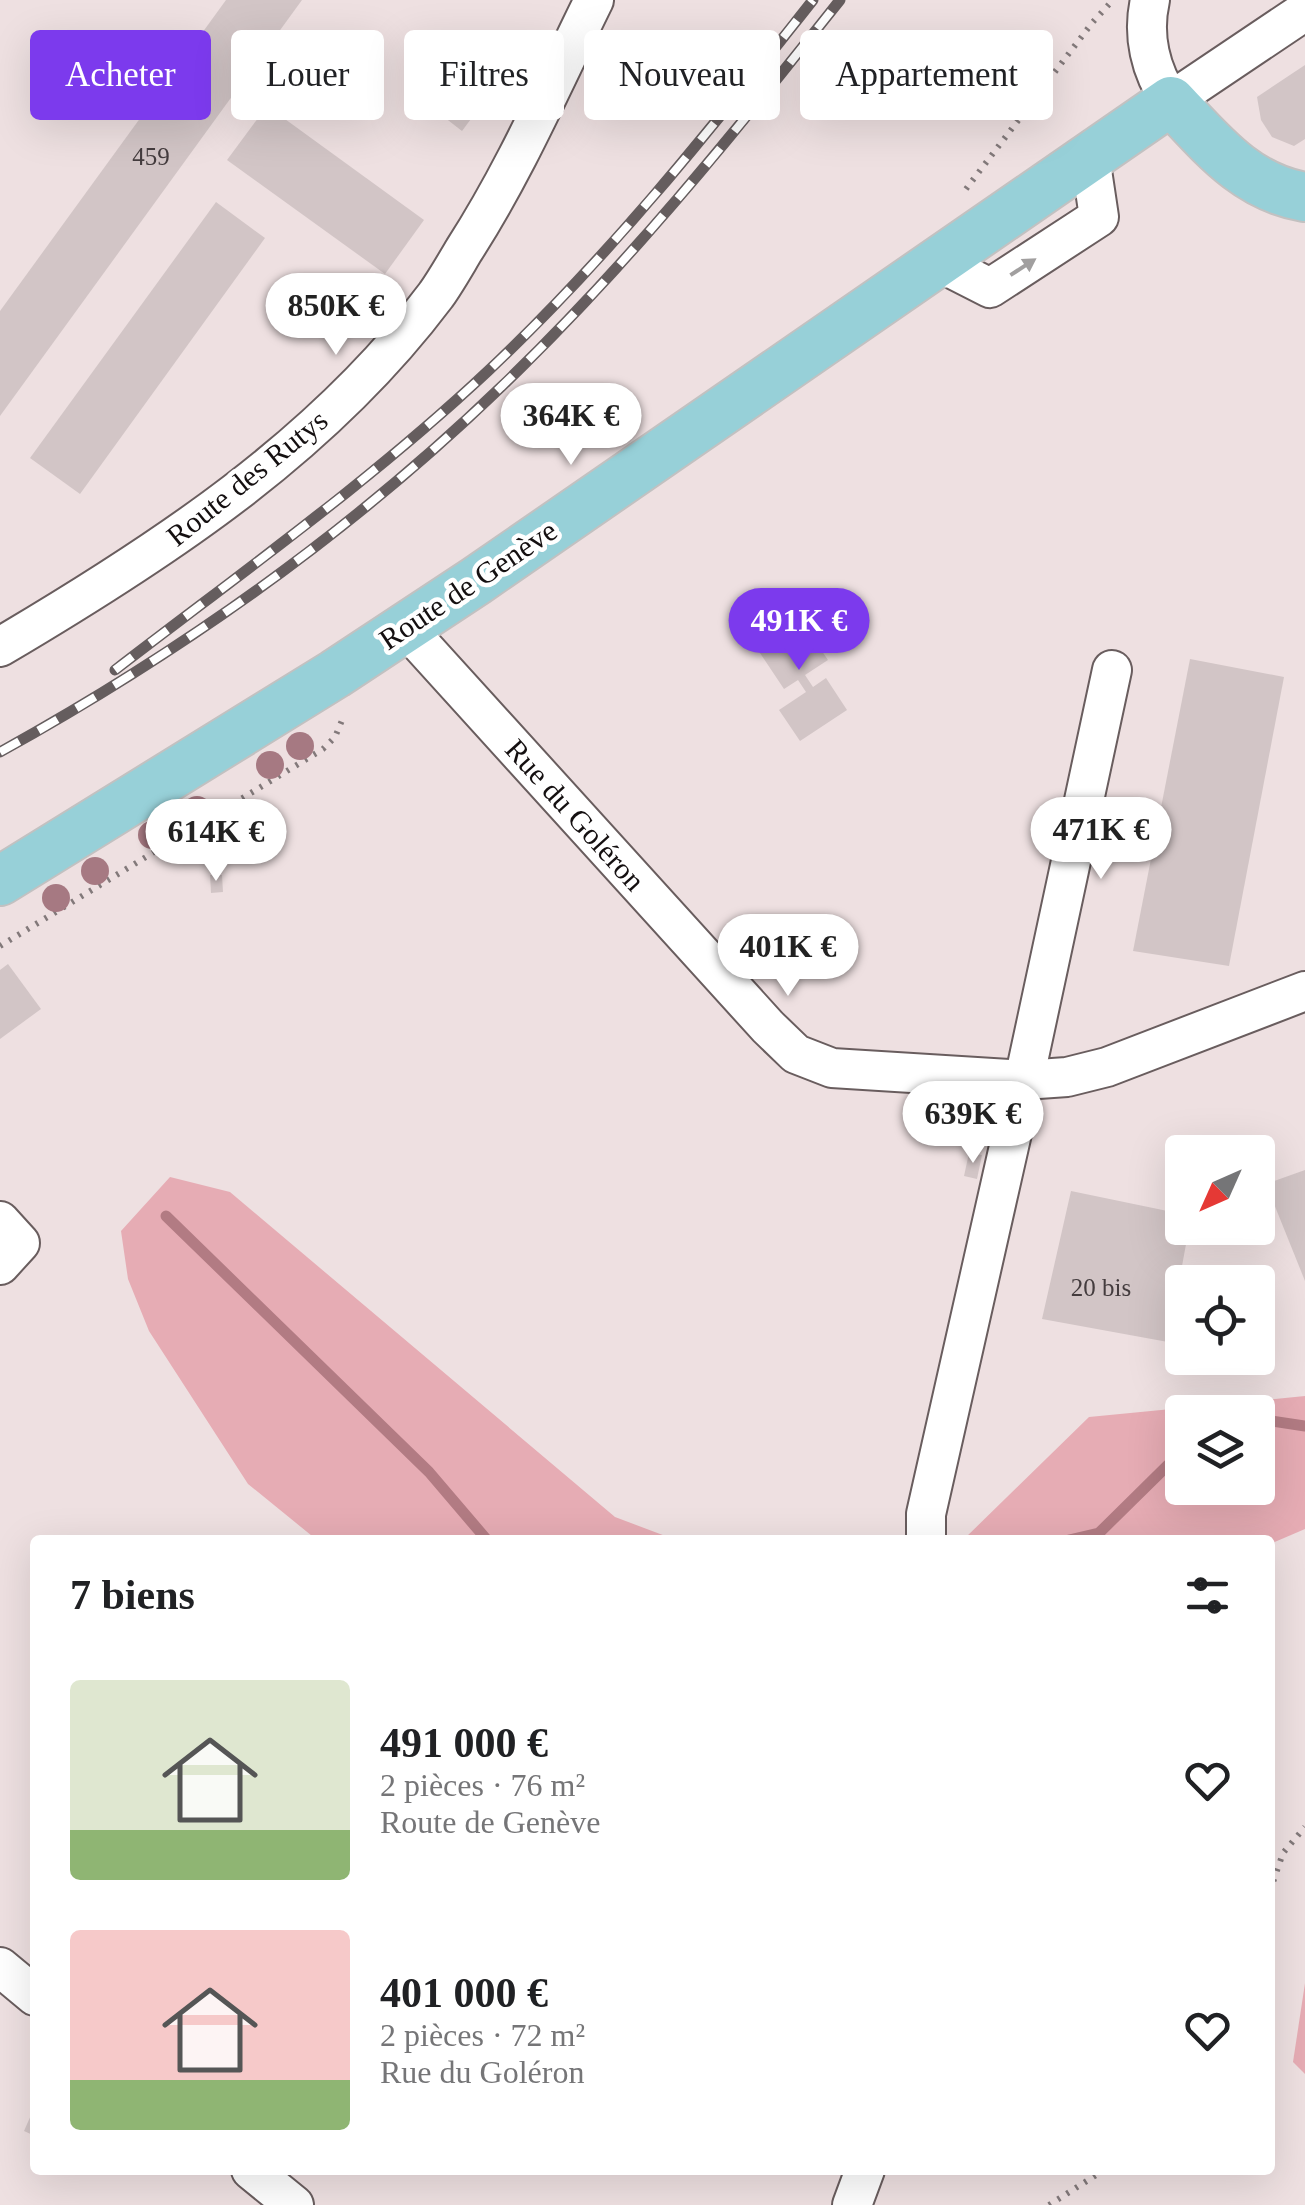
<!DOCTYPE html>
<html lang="fr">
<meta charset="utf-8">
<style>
:root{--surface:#fff;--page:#f6f6f6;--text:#202124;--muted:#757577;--accent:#7c3aed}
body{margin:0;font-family:"Times New Roman",serif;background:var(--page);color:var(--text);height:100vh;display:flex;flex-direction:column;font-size:38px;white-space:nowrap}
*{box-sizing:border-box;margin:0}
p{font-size:32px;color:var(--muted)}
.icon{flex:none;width:55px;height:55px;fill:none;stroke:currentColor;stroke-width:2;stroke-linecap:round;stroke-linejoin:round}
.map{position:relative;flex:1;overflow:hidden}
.sheet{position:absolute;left:30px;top:1535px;width:1245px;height:640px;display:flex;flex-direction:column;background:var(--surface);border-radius:10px;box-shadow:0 10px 40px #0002}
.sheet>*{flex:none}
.guide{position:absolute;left:30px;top:30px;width:1245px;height:90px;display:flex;gap:20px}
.needle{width:65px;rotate:225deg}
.tools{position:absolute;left:1165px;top:1135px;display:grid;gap:20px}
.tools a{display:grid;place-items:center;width:110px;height:110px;border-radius:10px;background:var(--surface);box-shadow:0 10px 40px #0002;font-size:50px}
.price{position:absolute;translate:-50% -85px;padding:0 22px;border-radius:35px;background:#fff;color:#222;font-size:32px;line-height:65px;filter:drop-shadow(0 2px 5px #0008)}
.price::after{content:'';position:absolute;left:50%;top:60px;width:30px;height:22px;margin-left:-15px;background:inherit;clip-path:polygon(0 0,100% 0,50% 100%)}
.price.selected{background:var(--accent);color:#fff}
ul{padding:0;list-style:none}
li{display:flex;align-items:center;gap:30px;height:250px;padding:0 40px}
li span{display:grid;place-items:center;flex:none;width:280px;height:200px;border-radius:10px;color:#555}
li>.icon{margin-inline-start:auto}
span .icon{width:120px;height:120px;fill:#fffc;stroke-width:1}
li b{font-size:42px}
h2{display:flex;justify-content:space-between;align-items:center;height:120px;padding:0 40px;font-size:42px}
.chip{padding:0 35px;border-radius:10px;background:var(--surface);box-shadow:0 10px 40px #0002;font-size:35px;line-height:90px}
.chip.selected{background:var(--accent);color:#fff}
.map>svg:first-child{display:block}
</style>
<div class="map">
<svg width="1305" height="2205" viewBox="0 0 1305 2205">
<rect width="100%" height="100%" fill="#eee0e1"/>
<g fill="#e6acb4" fill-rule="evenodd">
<path d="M170 1177 230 1192 615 1517 676 1540H317L248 1484 149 1331 128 1279 121 1231Z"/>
<path d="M1305 1396V1529L1270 1544V1540H963L1089 1417ZM1182 1412H1258V1488H1182Z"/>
<path d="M1305 1983V2074L1293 2062Z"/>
</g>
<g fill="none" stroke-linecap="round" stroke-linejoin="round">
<g stroke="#b27b83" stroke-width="11">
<path d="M166 1216 429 1472 487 1540"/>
<path d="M1258 1419 1305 1426"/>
<path d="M1069 1540 1099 1533 1168 1465 1182 1455"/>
</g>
</g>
<g fill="#d2c5c6">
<path d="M226 0H302L0 416V311Z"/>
<path d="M456 55 497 84 462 131 422 100Z"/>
<path d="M1305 65V139L1294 146 1272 137 1261 120 1257 97Z"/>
<path d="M267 106 424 220 385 274 227 160Z"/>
<path d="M216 202 265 238 80 494 30 458Z"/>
<path d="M793 609 828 660 805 675 813 687 826 678 847 710 800 741 779 710 806 692 798 680 784 689 750 638Z"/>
<path d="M1190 659 1284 677 1229 966 1133 951Z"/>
<path d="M210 875H222L223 892 211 893Z"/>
<path d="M8 964 41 1009 0 1039V970Z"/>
<path d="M969 1153 982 1155 977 1179 964 1176Z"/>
<path d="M1305 1170V1281L1266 1184Z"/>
<path d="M1071 1191 1182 1214V1228H1189L1168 1342 1042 1319Z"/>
<path d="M35 2106V2136L24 2131Z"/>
</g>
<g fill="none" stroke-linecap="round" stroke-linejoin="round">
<g stroke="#695d5e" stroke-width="42">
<g id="minor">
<path d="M1150 0C1142 35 1150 71 1171 101L1305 11"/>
<path d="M937 261 990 288 1099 217 1090 157"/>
<path d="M405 627 768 1027 796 1054 832 1068 1024 1080 1067 1077 1107 1067 1305 991"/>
<path d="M0 647C161 552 322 447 436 295 446 281 455 265 464 250 515 171 552 85 594 0"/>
<path d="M0 1221 20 1243 0 1265"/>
<path d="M926 1540V1514L1024 1080 1112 670"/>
<path d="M0 1967 35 1996"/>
<path d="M251 2170 294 2205"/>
<path d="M852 2205 865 2170"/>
</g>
</g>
<g stroke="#c2c1c1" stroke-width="52">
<path id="major" d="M0 881 335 674 476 581 1171 101C1211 143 1245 187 1305 197"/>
</g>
<g stroke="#82797a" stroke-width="6" stroke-dasharray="2.5 8" stroke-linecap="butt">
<path d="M966 189 1092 23 1112 1"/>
<path d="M0 946 323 749 335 737 343 718"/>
<path d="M1270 1891 1283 1853 1305 1827"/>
<path d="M1049 2205 1104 2170"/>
</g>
<use href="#minor" stroke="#fff" stroke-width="38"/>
<use href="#major" stroke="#97d0d8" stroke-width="48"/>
<g stroke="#655d5e" stroke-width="11">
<g id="rail">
<path d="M115 670C241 573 372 480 488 371 608 258 711 129 813 0"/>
<path d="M0 752C181 652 352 531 501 387 625 268 733 135 840 0"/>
</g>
</g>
<use href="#rail" stroke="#fff" stroke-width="8" stroke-dasharray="22" stroke-linecap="butt"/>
</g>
<g fill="#a67982">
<circle cx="300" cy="746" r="14"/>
<circle cx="270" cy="765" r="14"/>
<circle cx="197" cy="810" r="14"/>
<circle cx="152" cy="835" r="14"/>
<circle cx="95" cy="871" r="14"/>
<circle cx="56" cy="898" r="14"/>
</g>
<defs><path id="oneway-solid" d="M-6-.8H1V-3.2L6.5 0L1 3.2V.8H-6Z" transform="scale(2.5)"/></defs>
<use fill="#a19f9f" href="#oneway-solid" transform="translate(1023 267) rotate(-33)"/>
<g text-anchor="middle" stroke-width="9" stroke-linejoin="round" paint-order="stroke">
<g font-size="25" fill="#443c3e">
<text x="151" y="165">459</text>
<text x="1101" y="1296">20 bis</text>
</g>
<g font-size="30" fill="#140f10" stroke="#fff">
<text transform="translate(247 478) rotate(-39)" y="10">Route des Rutys</text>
<text transform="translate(468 585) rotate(-34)" y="10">Route de Genève</text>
<text transform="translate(575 815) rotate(48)" y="10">Rue du Goléron</text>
</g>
</g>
</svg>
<div class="tools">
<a><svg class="needle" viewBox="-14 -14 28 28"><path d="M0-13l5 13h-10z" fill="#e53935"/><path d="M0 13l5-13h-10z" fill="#757577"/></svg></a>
<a><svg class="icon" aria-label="locate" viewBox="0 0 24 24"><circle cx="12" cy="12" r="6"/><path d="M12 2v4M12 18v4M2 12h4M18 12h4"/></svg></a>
<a><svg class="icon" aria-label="layers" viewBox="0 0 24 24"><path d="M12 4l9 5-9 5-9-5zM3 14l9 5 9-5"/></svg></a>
</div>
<b class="price" style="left:336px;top:358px">850K €</b>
<b class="price" style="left:571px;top:468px">364K €</b>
<b class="price selected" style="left:799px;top:673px">491K €</b>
<b class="price" style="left:1101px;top:882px">471K €</b>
<b class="price" style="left:216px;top:884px">614K €</b>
<b class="price" style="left:788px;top:999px">401K €</b>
<b class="price" style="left:973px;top:1166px">639K €</b>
<div class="guide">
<a class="chip selected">Acheter</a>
<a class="chip">Louer</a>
<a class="chip">Filtres</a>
<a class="chip">Nouveau</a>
<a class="chip">Appartement</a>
</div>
<section class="sheet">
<h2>7 biens<svg class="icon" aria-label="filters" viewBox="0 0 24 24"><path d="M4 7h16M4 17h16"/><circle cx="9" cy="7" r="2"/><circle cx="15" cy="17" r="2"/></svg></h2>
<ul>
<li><span style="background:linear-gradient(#dfe7d0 75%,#8fb573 0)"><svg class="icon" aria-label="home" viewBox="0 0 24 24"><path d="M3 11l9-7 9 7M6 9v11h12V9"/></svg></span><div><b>491 000 €</b><p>2 pièces · 76 m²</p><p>Route de Genève</p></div><svg class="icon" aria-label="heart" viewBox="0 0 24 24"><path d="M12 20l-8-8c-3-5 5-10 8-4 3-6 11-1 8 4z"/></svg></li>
<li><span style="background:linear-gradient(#f6c9c9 75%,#8fb573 0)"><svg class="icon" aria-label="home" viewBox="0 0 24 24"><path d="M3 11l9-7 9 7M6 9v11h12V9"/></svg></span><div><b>401 000 €</b><p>2 pièces · 72 m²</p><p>Rue du Goléron</p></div><svg class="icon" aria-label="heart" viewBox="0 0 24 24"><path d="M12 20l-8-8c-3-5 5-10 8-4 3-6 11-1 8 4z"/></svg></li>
</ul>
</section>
</div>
